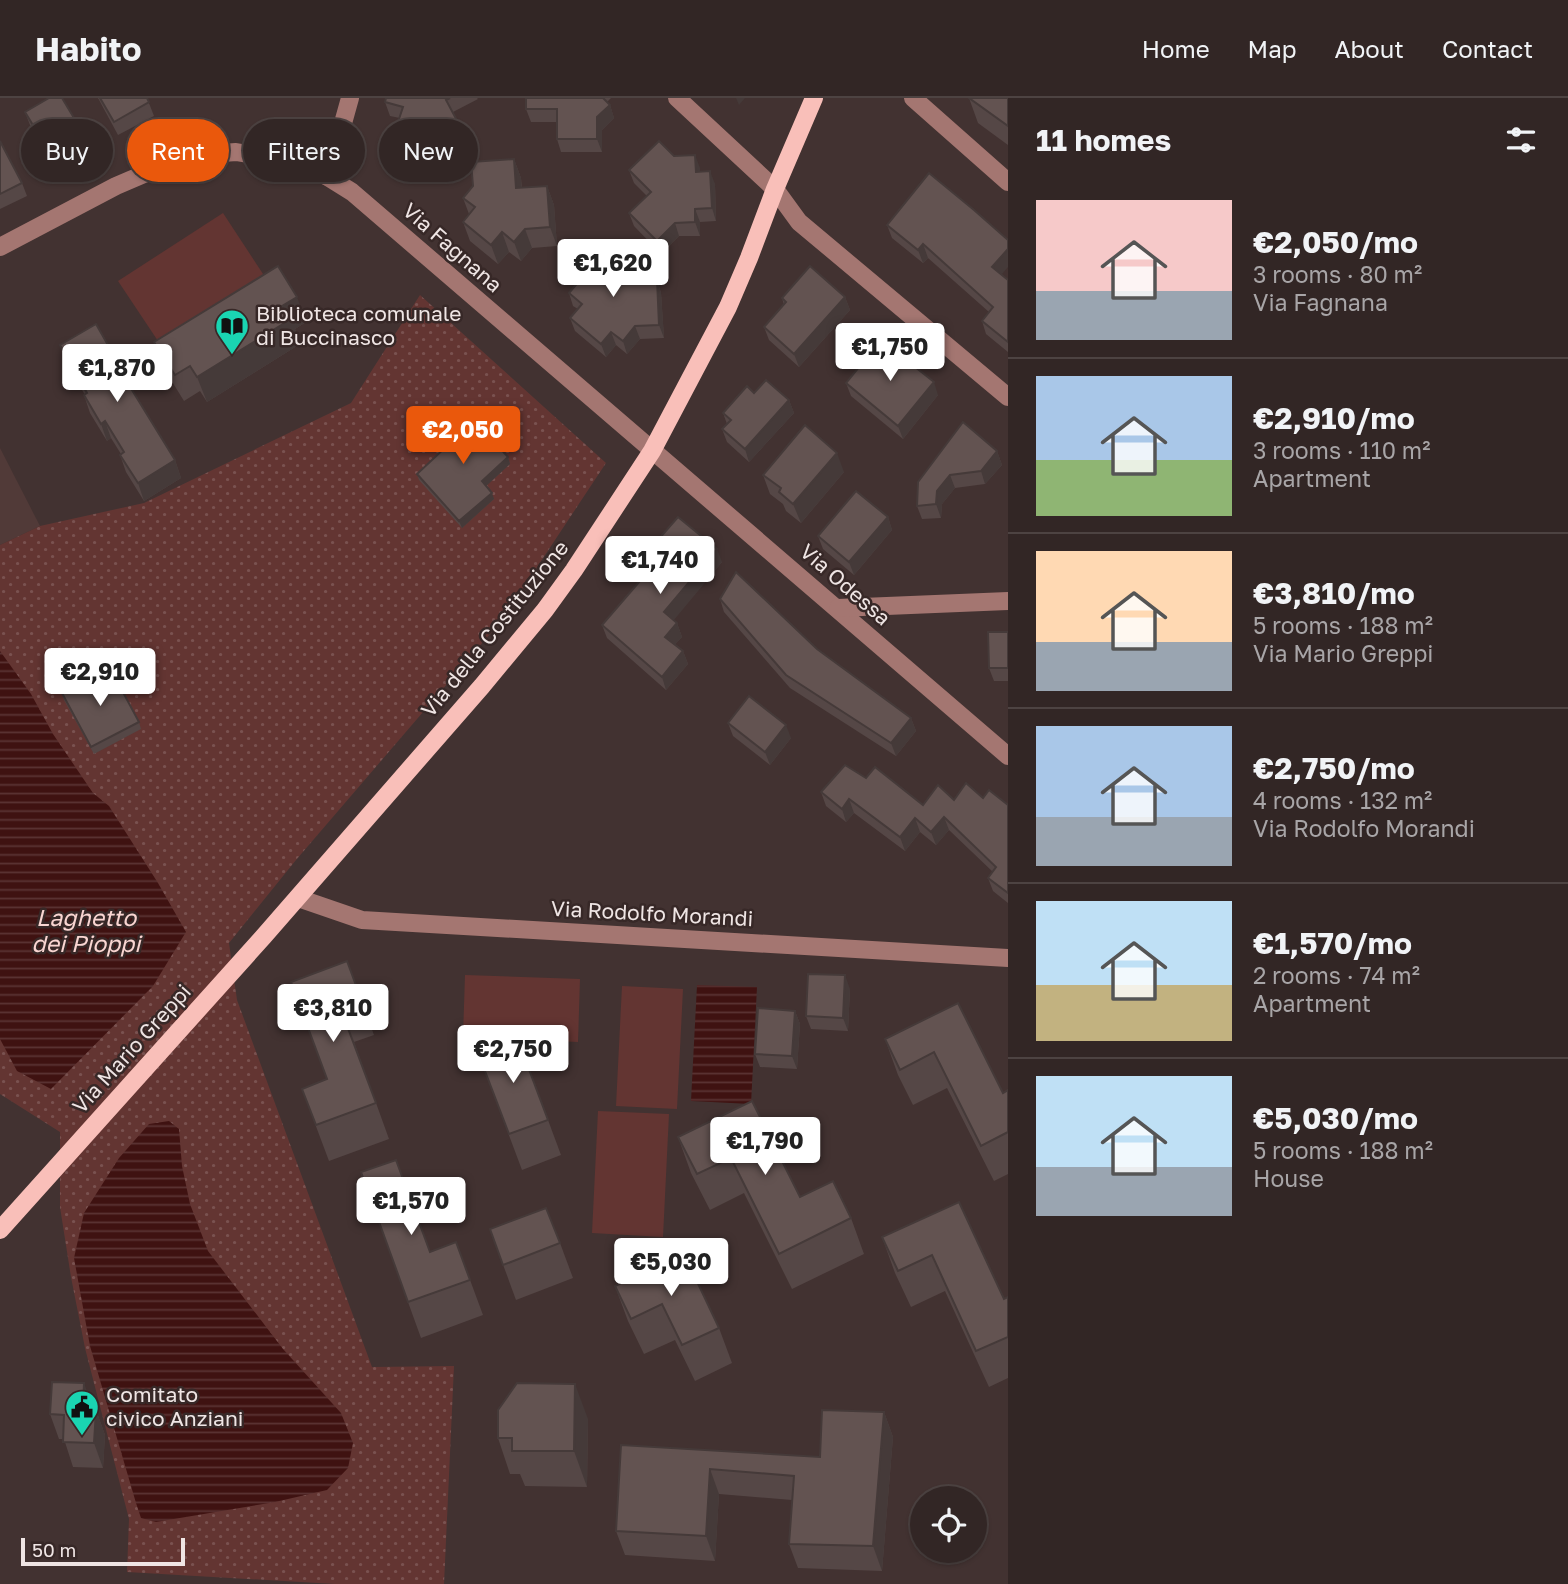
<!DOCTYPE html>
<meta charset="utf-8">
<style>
:root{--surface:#322625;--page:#3d3232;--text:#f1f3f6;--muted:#a8a5a7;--line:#4d4342;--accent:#ea580c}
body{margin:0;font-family:"Golos Text",sans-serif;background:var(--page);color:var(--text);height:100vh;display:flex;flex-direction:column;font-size:26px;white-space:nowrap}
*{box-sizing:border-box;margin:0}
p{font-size:23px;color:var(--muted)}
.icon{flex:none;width:38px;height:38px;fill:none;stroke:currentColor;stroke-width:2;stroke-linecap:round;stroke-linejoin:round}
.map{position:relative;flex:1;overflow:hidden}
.details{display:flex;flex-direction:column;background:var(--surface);width:560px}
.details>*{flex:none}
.top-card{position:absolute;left:21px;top:21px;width:665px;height:63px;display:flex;gap:14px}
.controls{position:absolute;left:910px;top:1388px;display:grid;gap:14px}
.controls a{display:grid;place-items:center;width:77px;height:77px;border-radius:50%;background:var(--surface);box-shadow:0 2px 5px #0004,0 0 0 2px var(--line);font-size:35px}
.scale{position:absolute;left:21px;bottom:18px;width:164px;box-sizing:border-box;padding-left:7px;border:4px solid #efe5e4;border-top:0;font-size:19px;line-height:24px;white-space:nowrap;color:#efe5e4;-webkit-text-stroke:5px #372827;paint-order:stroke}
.price{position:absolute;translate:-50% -60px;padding:0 16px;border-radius:7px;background:#fff;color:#222;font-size:23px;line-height:46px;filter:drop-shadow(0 2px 4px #0008)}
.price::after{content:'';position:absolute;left:50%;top:42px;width:21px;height:16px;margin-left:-10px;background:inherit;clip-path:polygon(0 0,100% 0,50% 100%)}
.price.on{background:var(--accent);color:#fff}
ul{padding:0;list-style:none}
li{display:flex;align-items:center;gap:21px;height:175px;padding:0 28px}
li+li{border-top:2px solid var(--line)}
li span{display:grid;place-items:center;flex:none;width:196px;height:140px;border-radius:0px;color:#555}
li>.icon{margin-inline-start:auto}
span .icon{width:84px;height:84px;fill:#fffc;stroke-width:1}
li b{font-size:30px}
h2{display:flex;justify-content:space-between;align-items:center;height:84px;padding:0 28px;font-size:30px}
.chip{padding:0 24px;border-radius:32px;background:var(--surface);box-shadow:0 2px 5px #0004,0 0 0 2px var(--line);font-size:24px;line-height:63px}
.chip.on{background:var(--accent);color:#fff}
header{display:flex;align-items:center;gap:42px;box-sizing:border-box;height:98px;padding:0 35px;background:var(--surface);border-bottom:2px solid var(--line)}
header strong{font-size:33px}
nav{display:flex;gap:38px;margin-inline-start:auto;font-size:24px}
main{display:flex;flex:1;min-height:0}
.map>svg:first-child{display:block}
</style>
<header>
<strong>Habito</strong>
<nav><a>Home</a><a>Map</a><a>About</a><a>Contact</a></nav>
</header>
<main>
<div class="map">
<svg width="1008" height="1486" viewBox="0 0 1008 1486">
<defs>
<pattern id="park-dots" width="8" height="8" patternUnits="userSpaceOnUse" patternTransform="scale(1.75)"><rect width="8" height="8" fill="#633532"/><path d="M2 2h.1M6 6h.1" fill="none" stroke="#7a5250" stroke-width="1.8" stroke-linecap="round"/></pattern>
<pattern id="water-rules" width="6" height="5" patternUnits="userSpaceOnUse" patternTransform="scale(1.75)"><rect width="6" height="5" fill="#3f1211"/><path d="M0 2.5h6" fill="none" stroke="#5b3434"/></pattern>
</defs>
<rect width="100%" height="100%" fill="#423231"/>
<path fill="#513a38" d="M0 350 40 428 0 447Z"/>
<g fill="#633532">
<path d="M223 115 267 182 162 249 118 183Z"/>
<path d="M465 877 580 881 578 944 463 939Z"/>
<path d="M622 888 683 891 677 1011 616 1008Z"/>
<path d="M598 1013 669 1016 663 1139 592 1135Z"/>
</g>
<path fill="url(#park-dots)" d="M420 197 606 365 502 522 296 762 229 845 237 902 372 1269 454 1268 444 1486H335L127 1474 129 1421 85 1250 71 1179 60 1109V1034L0 996V447L40 428 144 405 351 305Z"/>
<g fill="url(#water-rules)">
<path d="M0 553 31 596 53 636 93 695 109 708 158 785 186 834 153 888 51 991 17 973 0 941Z"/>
<path d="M697 887 757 889 751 1006 691 1003Z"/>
<path d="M169 1023 179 1031 182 1068 190 1106 208 1153 283 1251 341 1315 353 1345 348 1370 327 1392 275 1404 156 1424 141 1420 136 1405 90 1248 74 1160 84 1115 119 1060 149 1026Z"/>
</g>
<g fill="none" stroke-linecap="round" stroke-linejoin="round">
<g stroke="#a47671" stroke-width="18">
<path d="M677 0 775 91 799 124 1008 299"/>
<path d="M913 0 1008 84"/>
<path d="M328 79 350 0"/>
<path d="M0 149 116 88 144 76 189 60 210 56 236 54 277 61 306 69 328 79 352 94 1008 658"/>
<path d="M838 510 1008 503"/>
<path d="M298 800 362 822 1008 860"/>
</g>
<path stroke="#f9bfb9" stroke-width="18" d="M0 1132 264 838 482 588 545 512 574 472 652 353 728 209 749 160 775 91 814 0"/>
</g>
<g fill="#554746">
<path d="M98 0H147L154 18 118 37Z"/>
<path d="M386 0H477L478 1 453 14 461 30 466 43 432 61 422 43 403 38 398 24 400 20 390 18 385 4Z"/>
<path d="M526 0H611L607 4 610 7 614 20 602 32V54H561L557 41V24H531L526 11Z"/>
<path d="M969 0H1008V47L978 25Z"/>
<path d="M25 14 89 45 94 58 61 78 30 27Z"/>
<path d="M0 43 22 85 27 98 0 111Z"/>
<path d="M674 58 700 70V74L715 86 716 123 700 124V138H679L661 156 634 128 629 115 647 98 634 85 629 72Z"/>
<path d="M514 61 521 80 522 90 547 88 554 107 557 148 532 150 521 163 509 154 498 166 470 143 463 124 469 116 463 100Z"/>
<path d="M887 127 1001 177 1008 182V254L986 236 982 223 989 214 928 160 923 165 892 140Z"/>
<path d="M623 157 628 170 629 183 657 181 661 195 664 240 640 241 627 256 616 247 606 259 575 233 570 220 578 211 573 208 569 195Z"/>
<path d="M845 199 850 212 799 269 769 242 764 229 784 207 782 200Z"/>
<path d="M306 224 295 231 300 246 207 304 200 293 184 303 163 269 154 244Z"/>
<path d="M60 247 121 270 126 282 175 362 181 380 144 403 126 374 120 357 121 356 111 340 107 343 90 315 84 297H85L66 264Z"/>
<path d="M846 285 938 297 903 341 851 298Z"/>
<path d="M754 295 789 302 794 315 749 364 727 344 722 331 727 326 723 315Z"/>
<path d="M438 338 508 359 510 366 486 388 494 401 462 430 419 382 417 376 445 350 441 345Z"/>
<path d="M997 353 1002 367 985 386 955 390 942 406 941 420 922 421 917 408 918 384Z"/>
<path d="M844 374 801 425 786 413 783 406 770 396 763 377Z"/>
<path d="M888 419 892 432 854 477 823 451 818 438Z"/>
<path d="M722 464 673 522 677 525 682 539 675 546 683 553 688 566 666 592 607 540 602 527 642 481 636 467Z"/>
<path d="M720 501 817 551 911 620 916 633 896 658 790 590 724 514Z"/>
<path d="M1008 534V583H994L989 570Z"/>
<path d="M62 595 139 624 141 631 94 656 64 602Z"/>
<path d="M728 625 791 640 770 667 733 638Z"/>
<path d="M866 680 923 707 954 702 983 700 1008 707V805L993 793 988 780 993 774 949 732 936 747 920 734 905 753 854 715 846 724 826 708 821 694Z"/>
<path d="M347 863 374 937 354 944 389 1041 329 1063 302 991 327 981Z"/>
<path d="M850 891 848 933 811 931 806 918Z"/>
<path d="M958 905 1003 995 1008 992V1076L994 1083 947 990 913 1007 898 977 885 941Z"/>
<path d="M795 913 800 926 797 971 760 969 755 956Z"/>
<path d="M477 952 548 1022 561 1057 522 1072Z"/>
<path d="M752 1003 800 1099 851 1120 864 1156 792 1191 744 1095 710 1112 691 1075 678 1039Z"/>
<path d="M361 1074 430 1154 456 1144 483 1217 421 1240Z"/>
<path d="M959 1104 1004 1201 1008 1199V1280L989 1289 945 1193 911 1209 895 1175 882 1139Z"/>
<path d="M490 1131 560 1145 573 1180 516 1202Z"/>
<path d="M615 1188 719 1230 732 1265 695 1283 675 1242 644 1256 628 1223Z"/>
<path d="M93 1310V1312H96L105 1337 103 1370 73 1369 64 1341H59L50 1316Z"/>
<path d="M884 1314 893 1339 882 1473 798 1470 789 1446 792 1402 719 1396 715 1463 625 1457 616 1433 621 1347 820 1359Z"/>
<path d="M588 1321 587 1389 525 1388 520 1376H510L498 1340Z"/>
</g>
<g fill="#453a39">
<path d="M736 0H745L739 7Z"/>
<path d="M610 7 614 20 602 32V54L597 41V19Z"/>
<path d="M695 57 700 70V87L696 74Z"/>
<path d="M514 61 521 80 523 110 516 90Z"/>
<path d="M710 73 715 86 716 123 712 110Z"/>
<path d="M547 88 554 107 557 148 550 129Z"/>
<path d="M695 111 700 124V138L695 124Z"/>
<path d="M675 125 679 138 661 156 657 143Z"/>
<path d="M525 131 532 150 521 163 514 144Z"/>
<path d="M502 134 509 154 498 166 491 147Z"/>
<path d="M923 146 928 160 923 165 918 152Z"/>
<path d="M1008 151V169L997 182 992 169Z"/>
<path d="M623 157 628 170 629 187 614 184Z"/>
<path d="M657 181 661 195 664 240 659 227Z"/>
<path d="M297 199 306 224 295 231 300 246 207 304 197 279 282 208Z"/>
<path d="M845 199 850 212 799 269 794 256Z"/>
<path d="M635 228 640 241 627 256 623 243Z"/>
<path d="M611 234 616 247 606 259 601 246Z"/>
<path d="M934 284 938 297 903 341 898 328Z"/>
<path d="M789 302 794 315 749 364 745 351Z"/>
<path d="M105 323 111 340 107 343 101 326Z"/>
<path d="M997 353 1002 367 985 386 981 373Z"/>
<path d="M837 355 844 374 801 425 793 406Z"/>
<path d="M508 359 510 366 484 390 482 383Z"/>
<path d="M175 362 181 380 144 403 138 385Z"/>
<path d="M950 377 955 390 942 406 941 420 936 406 937 393Z"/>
<path d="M492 395 494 401 462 430 459 423Z"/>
<path d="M888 419 892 432 854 477 849 464Z"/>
<path d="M717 451 722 464 669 528 664 514Z"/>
<path d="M677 525 682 539 670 552 665 539Z"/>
<path d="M683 553 688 566 666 592 662 579Z"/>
<path d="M911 620 916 633 896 658 891 645Z"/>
<path d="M786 627 791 640 770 667 765 654Z"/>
<path d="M849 701 854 715 846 724 842 711Z"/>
<path d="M944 719 949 732 936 747 931 734Z"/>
<path d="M915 720 920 734 905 753 900 739Z"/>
<path d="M845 877 850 891 848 933 843 920Z"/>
<path d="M795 913 800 926 797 971 792 958Z"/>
<path d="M84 1285 93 1310 92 1336 83 1311Z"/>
<path d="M575 1286 588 1321 587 1389 574 1353Z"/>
<path d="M96 1312 105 1337 103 1370 94 1345Z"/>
<path d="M884 1314 893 1339 882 1473 873 1448Z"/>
<path d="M710 1371 719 1396 715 1463 706 1438Z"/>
</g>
<g fill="#635351" stroke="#453a39" stroke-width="2">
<path d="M49 0H62L89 45 56 65 25 14Z"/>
<path d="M100 0H147L149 4 114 24Z"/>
<path d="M386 0H450L446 2 461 30 427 48 417 30 398 24 403 9 385 4Z"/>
<path d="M526 0H603L610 7 597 19V41H557V11H526Z"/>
<path d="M969 0H1008V28Z"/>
<path d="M0 43 22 85 0 96Z"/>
<path d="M659 43 674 58 695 57 696 74 710 73 712 110 695 111V124L675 125 657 143 629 115 651 94 629 72Z"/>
<path d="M514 61 516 90 547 88 550 129 525 131 514 144 502 134 491 147 463 124 475 109 463 100 473 88 471 64Z"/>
<path d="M929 75 974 112 1008 142V151L992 169 1008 182V244L982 223 993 209 923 146 918 152 887 127Z"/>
<path d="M623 157 624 174 614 184 657 181 659 227 635 228 623 243 611 234 601 246 570 220 582 206 569 195 581 181 579 160Z"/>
<path d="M278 168 297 199 282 208 291 221 197 279 190 268 175 277 154 244Z"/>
<path d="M810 168 845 199 794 256 764 229 786 204 782 200Z"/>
<path d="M96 226 121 270 119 271 175 362 138 385 120 357 124 354 105 323 101 326 84 297 87 295 60 247Z"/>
<path d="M881 242 934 284 898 328 846 285Z"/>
<path d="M766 282 789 302 745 351 722 331 731 322 723 315 747 288 754 295Z"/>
<path d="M466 313 508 359 482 383 492 395 459 423 417 376 447 348 438 338Z"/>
<path d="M963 324 997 353 981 373 950 377 937 393 936 406 917 408 918 384Z"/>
<path d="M805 327 837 355 793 406 779 394 781 390 763 377Z"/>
<path d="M856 393 888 419 849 464 818 438Z"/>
<path d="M678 419 717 451 664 514 677 525 665 539 683 553 662 579 602 527 647 475 636 467Z"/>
<path d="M736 474 817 551 911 620 891 645 786 577 720 501Z"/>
<path d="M988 534H1008V570H989Z"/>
<path d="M110 570 139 624 91 649 62 595Z"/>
<path d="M749 598 786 627 765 654 728 625Z"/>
<path d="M845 667 866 680 875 669 923 707 938 687 954 702 966 685 983 700 989 692 1008 707V795L988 780 996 769 944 719 931 734 915 720 900 739 849 701 842 711 821 694Z"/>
<path d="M347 863 361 901 340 909 376 1005 316 1027 302 991 327 981 291 884Z"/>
<path d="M808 876 845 877 843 920 806 918Z"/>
<path d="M958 905 1003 995 1008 992V1034L981 1048 934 954 900 972 885 941Z"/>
<path d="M758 910 795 913 792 958 755 956Z"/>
<path d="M516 937 548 1022 509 1036 477 952Z"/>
<path d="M752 1003 800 1099 833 1083 851 1120 779 1156 731 1060 697 1076 678 1039Z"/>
<path d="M396 1062 430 1154 456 1144 470 1182 408 1204 361 1074Z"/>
<path d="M959 1104 1004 1201 1008 1199V1239L976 1253 932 1157 898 1173 882 1139Z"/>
<path d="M546 1110 560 1145 503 1167 490 1131Z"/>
<path d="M684 1156 719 1230 682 1247 662 1206 631 1221 615 1188Z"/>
<path d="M52 1284 84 1285 83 1311 96 1312 94 1345 63 1344 64 1317 50 1316Z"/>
<path d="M517 1285 575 1286 574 1353H512V1340H498V1312Z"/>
<path d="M822 1312 884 1314 873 1448 789 1446 794 1378 710 1371 706 1438 616 1433 621 1347 820 1359Z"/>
</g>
<defs>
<g id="library-pin" transform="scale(1.75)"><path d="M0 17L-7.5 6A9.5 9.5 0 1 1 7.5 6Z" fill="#1ad5b2" stroke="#372827"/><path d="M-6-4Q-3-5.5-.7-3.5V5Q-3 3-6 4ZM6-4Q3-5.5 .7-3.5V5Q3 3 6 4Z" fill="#111"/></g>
<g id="civic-pin" transform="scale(1.75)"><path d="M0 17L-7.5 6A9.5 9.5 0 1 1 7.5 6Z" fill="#1ad5b2" stroke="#372827"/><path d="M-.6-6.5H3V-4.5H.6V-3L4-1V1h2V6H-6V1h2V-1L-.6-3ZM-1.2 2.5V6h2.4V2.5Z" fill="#111"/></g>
</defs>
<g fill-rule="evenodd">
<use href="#library-pin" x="232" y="228"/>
<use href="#civic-pin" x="82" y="1309"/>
</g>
<g text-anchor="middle" stroke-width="5" stroke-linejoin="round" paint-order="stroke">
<g font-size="21" fill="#efe5e4" stroke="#372827">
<text transform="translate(452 150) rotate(41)" y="7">Via Fagnana</text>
<text transform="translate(845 487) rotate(41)" y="7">Via Odessa</text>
<text transform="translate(495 531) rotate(-51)" y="7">Via della Costituzione</text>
<text transform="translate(652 816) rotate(3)" y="7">Via Rodolfo Morandi</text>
<text transform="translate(132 951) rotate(-48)" y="7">Via Mario Greppi</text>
</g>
<g font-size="21" fill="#efe5e4" stroke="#372827" text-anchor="start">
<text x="256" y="223">Biblioteca comunale<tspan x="256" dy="24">di Buccinasco</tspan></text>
<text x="106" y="1304">Comitato<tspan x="106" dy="24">civico Anziani</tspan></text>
</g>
<g font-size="23" font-style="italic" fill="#f9d5d1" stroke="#372827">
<text x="86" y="828">Laghetto<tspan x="86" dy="26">dei Pioppi</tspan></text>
</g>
</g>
</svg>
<div class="controls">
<a><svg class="icon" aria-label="locate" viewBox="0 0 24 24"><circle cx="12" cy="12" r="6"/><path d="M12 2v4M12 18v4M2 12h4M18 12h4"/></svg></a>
</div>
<div class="scale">50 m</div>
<b class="price" style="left:613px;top:201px">€1,620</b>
<b class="price" style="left:890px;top:285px">€1,750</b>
<b class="price" style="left:117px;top:306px">€1,870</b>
<b class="price on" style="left:463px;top:368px">€2,050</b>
<b class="price" style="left:660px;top:498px">€1,740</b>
<b class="price" style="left:100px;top:610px">€2,910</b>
<b class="price" style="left:333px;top:946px">€3,810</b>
<b class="price" style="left:513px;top:987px">€2,750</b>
<b class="price" style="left:765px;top:1079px">€1,790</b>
<b class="price" style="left:411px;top:1139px">€1,570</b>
<b class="price" style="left:671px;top:1200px">€5,030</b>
<div class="top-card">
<a class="chip">Buy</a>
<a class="chip on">Rent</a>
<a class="chip">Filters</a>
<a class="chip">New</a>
</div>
</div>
<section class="details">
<h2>11 homes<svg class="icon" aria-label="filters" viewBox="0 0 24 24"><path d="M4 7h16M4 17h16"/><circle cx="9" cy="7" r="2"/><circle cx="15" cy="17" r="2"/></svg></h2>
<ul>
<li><span style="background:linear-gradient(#f6c9c9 65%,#9aa5b1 0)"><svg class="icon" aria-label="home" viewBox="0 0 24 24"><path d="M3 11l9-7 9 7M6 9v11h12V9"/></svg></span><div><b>€2,050/mo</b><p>3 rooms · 80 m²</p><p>Via Fagnana</p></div></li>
<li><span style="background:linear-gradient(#a9c7e8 60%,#8fb573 0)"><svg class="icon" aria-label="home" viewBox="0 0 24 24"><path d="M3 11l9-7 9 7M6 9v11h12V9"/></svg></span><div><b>€2,910/mo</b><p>3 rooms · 110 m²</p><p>Apartment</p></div></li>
<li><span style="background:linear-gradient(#ffd9b3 65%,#9aa5b1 0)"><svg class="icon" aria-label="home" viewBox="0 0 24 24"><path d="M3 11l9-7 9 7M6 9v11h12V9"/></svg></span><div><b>€3,810/mo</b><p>5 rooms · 188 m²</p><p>Via Mario Greppi</p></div></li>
<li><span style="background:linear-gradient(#a9c7e8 65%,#9aa5b1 0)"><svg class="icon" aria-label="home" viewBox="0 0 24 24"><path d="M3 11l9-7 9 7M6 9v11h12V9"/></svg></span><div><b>€2,750/mo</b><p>4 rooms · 132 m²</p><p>Via Rodolfo Morandi</p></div></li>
<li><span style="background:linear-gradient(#bfe0f5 60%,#c2b280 0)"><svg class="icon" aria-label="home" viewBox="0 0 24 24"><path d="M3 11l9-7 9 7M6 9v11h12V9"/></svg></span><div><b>€1,570/mo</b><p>2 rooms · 74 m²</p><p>Apartment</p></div></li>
<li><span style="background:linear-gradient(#bfe0f5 65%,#9aa5b1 0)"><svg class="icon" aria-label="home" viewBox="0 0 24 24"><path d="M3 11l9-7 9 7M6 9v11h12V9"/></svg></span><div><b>€5,030/mo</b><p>5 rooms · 188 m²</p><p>House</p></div></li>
</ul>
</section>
</main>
